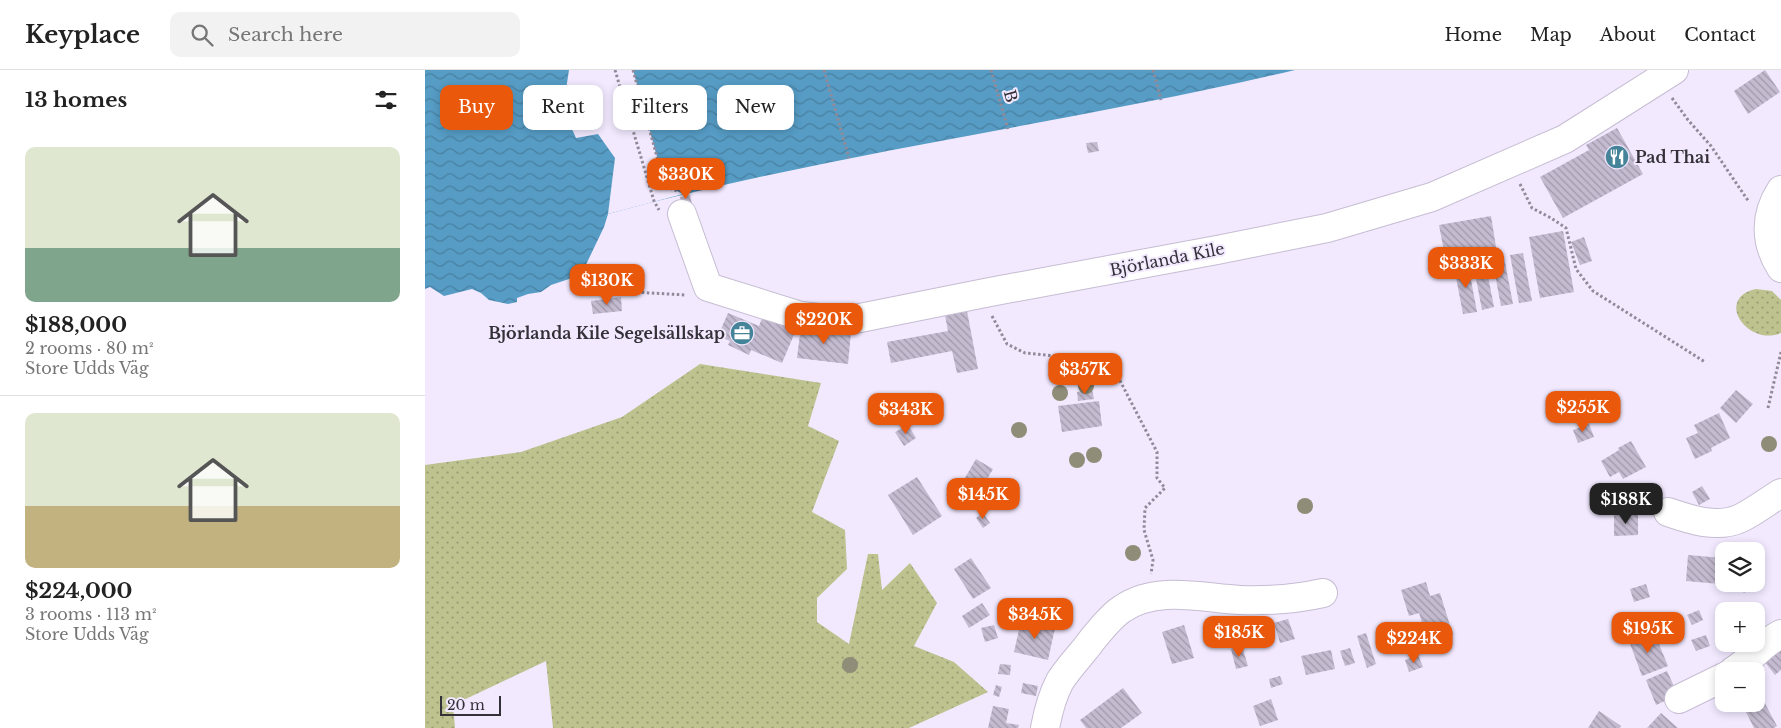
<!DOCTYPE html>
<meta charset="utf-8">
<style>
:root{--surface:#fff;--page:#f2f2f2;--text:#222;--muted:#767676;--line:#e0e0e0;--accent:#ea580c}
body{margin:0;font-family:"Libre Baskerville",serif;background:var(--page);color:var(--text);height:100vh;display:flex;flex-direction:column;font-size:19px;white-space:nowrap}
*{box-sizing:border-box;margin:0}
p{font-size:16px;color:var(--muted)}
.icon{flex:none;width:28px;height:28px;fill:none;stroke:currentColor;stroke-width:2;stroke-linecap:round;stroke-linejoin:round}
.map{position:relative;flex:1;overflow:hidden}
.panel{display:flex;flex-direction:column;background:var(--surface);width:425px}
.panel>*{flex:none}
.top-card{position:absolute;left:15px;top:15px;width:475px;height:45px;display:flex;gap:10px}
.fabs{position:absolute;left:1290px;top:472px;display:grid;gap:10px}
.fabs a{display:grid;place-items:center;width:50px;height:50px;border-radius:10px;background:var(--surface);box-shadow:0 2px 8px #0003;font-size:25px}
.scale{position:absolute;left:15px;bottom:12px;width:61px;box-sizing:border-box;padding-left:5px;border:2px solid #343038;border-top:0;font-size:14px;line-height:18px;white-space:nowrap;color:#343038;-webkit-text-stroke:4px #f2e9ff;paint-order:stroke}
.price{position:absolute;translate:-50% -42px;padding:0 11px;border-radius:10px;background:var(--accent);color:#fff;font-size:16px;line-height:32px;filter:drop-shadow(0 1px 2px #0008)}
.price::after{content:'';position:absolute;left:50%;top:30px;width:15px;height:11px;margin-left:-8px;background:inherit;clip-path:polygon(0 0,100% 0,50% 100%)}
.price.current{background:#222;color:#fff}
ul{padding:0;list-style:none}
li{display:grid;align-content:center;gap:10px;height:265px;padding:0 25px}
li+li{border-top:1px solid var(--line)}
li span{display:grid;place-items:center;height:155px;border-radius:10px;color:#555}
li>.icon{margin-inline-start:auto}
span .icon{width:90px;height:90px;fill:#fffc;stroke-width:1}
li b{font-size:21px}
h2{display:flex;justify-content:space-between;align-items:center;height:60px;padding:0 25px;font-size:21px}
.pill{padding:0 18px;border-radius:10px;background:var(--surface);box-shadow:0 2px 8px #0003;font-size:18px;line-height:45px}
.pill.current{background:var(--accent);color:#fff}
header{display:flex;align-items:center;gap:30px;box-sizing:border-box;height:70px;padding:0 25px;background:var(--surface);border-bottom:1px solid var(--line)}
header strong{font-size:24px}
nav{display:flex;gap:28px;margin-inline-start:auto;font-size:18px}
.search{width:350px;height:45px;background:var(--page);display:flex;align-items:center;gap:12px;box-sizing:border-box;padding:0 18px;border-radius:10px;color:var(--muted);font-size:19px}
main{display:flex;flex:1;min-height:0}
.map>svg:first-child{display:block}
</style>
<header>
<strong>Keyplace</strong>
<div class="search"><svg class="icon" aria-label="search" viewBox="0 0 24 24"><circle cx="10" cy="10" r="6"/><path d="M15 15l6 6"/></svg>Search here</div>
<nav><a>Home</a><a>Map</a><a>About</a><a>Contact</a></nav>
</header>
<main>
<section class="panel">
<h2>13 homes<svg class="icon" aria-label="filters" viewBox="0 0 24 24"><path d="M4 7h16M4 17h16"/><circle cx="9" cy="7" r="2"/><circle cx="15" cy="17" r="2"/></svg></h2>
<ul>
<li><span style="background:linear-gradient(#dfe7d0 65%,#7fa58c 0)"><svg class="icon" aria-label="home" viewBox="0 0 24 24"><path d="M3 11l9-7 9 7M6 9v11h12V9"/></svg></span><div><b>$188,000</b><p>2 rooms · 80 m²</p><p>Store Udds Väg</p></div></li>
<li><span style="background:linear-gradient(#dfe7d0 60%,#c2b280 0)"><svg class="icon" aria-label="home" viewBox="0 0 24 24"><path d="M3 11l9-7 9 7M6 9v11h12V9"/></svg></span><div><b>$224,000</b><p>3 rooms · 113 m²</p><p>Store Udds Väg</p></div></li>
</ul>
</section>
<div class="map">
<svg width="1356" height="658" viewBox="0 0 1356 658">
<defs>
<pattern id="grass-dots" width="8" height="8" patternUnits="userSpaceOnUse" patternTransform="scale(1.25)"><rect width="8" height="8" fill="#bdc28e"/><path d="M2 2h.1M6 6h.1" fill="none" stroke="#9a9e75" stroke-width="1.8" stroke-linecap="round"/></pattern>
<pattern id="water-waves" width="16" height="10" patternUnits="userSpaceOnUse" patternTransform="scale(1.25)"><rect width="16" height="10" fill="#569cc5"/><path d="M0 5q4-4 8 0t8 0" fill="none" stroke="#4880a1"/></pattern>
<pattern id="building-back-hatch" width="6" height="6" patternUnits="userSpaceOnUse" patternTransform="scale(1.25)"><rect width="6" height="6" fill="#c4bbd0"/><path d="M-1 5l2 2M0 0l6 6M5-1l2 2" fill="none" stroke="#a098aa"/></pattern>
</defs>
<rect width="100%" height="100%" fill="#f2e9ff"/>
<g fill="url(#grass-dots)">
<path d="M1331 219 1347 221 1356 230V263C1322 277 1289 228 1331 219Z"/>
<path d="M275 294 396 313 383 356 414 371 387 442 420 460 422 499 392 528V552L424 574 443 484H453L457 520 485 493 512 533 489 576 529 592 563 622 484 658H128L121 591 28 635 30 658H0V395L96 382 197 347Z"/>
</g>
<path fill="url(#water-waves)" d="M0 0H870C642 54 409 82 183 144L179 157 156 205 126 215 116 222 103 224 92 228V232L83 234 64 230 56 223 47 219 19 226 5 217 0 219Z"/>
<path fill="#f2e9ff" d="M144 0H208L234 94 242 116 258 124 183 144 190 88 173 64 151 68 138 39Z"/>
<g fill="url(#building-back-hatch)">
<path d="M1340 0 1355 22 1323 44 1309 21Z"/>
<path d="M1192 58 1218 104 1138 148 1115 107 1164 80 1161 75Z"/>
<path d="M672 72 674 81 663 83 661 73Z"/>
<path d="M265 125 267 134 257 136 255 127Z"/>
<path d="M1066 146 1072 183 1021 192 1014 155Z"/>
<path d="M1138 161 1149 222 1115 228 1104 167Z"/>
<path d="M1159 167 1167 191 1155 195 1146 172Z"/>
<path d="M1098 183 1107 231 1094 233 1085 185Z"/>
<path d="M1079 187 1088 234 1076 236 1067 189Z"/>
<path d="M1060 191 1069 237 1057 240 1048 193Z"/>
<path d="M1043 194 1052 242 1038 244 1029 197Z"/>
<path d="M196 227 197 241 168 244 166 231Z"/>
<path d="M542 241 553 299 532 303 527 281 466 293 462 272 523 261 520 245Z"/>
<path d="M303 243 334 256 338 246 371 260 357 293 326 280 324 285 303 275 305 271 293 266Z"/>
<path d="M376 256 426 262 423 294 372 288Z"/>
<path d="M667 319 669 329 653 331 652 322Z"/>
<path d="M1311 320 1328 334 1311 353 1295 338Z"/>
<path d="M674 331 677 356 637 362 633 336Z"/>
<path d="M1294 343 1305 368 1286 378 1287 381 1270 389 1261 368 1273 363 1269 355Z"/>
<path d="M1164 354 1169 367 1153 373 1148 360Z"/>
<path d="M483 355 491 368 479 376 470 362Z"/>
<path d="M1206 371 1221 397 1198 409 1194 402 1185 407 1176 391 1194 380 1193 378Z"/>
<path d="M551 389 568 399 551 428 534 418Z"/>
<path d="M492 407 517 446 488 465 463 425Z"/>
<path d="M1277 416 1285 429 1274 435 1267 422Z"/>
<path d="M529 420 536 432 528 437 521 425Z"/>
<path d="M558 443 565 453 558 458 551 448Z"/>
<path d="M1213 444V465L1189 466V445Z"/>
<path d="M1263 485 1298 488 1295 514 1261 511Z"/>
<path d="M546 488 566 518 548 529 529 499Z"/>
<path d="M1001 512 1005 526 1015 523 1028 565 1003 572 994 543 984 546 976 520Z"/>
<path d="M1221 514 1225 527 1209 532 1205 519Z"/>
<path d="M1313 514H1331L1332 515 1319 523Z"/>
<path d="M557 533 565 545 544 558 537 546Z"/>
<path d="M1274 540 1278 550 1267 555 1262 545Z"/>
<path d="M863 549 870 569 855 573 849 553Z"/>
<path d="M596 551 630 558 623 590 589 582Z"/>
<path d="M569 555 573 568 560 572 556 558Z"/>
<path d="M759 555 769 588 747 594 737 562Z"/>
<path d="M1229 562 1243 596 1217 606 1204 571Z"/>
<path d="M941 563 951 594 942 598 932 566Z"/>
<path d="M1281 565 1285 576 1271 581 1266 570Z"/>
<path d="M817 576 823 596 811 599 806 579Z"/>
<path d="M1356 577V600L1350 605 1339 591Z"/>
<path d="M925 578 930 593 920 596 915 581Z"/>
<path d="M906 580 910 599 881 605 876 586Z"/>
<path d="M993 585 998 597 984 602 980 590Z"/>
<path d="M575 594 586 595 585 605 573 604Z"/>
<path d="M1242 601 1253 625 1231 635 1221 610Z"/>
<path d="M855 606 858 614 846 618 844 609Z"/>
<path d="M598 613 613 616 611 626 596 623Z"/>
<path d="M571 615 577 617 574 627 568 625Z"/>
<path d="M698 618 717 643 696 658H661L655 650Z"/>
<path d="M1336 626 1352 656 1349 658H1329L1318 636 1321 634H1331V628Z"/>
<path d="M846 629 853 650 835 656 828 636Z"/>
<path d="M568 636 584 639 581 653 594 655 593 658H563Z"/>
<path d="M1174 641 1196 656 1195 658H1163Z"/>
<path d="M1236 643 1253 658H1222Z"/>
</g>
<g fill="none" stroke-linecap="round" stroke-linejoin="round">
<g stroke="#c6bdd2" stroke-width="30">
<g id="minor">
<path d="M1356 120C1339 146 1340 173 1356 198"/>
<path d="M257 144 283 217 376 246 420 251 565 222 792 180 902 158 1007 127 1140 69 1249 0"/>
<path d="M1243 442C1266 450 1293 459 1316 448 1330 441 1343 431 1356 423"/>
<path d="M1308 601C1325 591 1337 573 1356 564"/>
<path d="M1254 629 1299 607"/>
<path d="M620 658C623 642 627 626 635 611 642 600 652 589 661 578 669 567 686 546 697 539 732 515 776 528 815 530 843 531 871 529 898 523"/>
</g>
</g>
<g stroke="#918a99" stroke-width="3" stroke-dasharray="2.5 2.5" stroke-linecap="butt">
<path d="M190 0 229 131 234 140"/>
<path d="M208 0 234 94 242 117 252 121"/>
<path d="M399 0 424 88"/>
<path d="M566 0 583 59"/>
<path d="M728 0 736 30"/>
<path d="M1247 28 1263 50 1286 76 1324 132"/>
<path d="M1095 114 1107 138 1126 148 1141 158 1151 199 1168 221 1280 292"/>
<path d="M178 218 192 216 209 222 261 225"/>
<path d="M567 246 582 274 600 283 664 289 691 303 732 382V408L740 418 720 438 719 460 728 490 726 504"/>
<path d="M1343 338 1356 282"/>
</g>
<use href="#minor" stroke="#fff" stroke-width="28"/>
</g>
<g fill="#8f8c77">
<circle cx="661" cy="316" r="8"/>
<circle cx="635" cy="323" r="8"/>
<circle cx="594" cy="360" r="8"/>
<circle cx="1344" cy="374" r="8"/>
<circle cx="669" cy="385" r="8"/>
<circle cx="652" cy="390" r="8"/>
<circle cx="880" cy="436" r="8"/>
<circle cx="708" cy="483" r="8"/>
<circle cx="425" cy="595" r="8"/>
</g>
<defs>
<g id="restaurant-disc" transform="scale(1.25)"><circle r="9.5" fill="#458398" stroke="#f2e9ff"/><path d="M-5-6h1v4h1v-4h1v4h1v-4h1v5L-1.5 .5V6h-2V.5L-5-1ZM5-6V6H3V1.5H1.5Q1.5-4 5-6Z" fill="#fff"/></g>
<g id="office-disc" transform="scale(1.25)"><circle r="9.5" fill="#458398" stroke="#f2e9ff"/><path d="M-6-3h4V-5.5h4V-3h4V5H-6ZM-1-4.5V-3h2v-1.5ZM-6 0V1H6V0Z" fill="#fff"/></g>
</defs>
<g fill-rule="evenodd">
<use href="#restaurant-disc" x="1192" y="87"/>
<use href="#office-disc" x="317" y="263"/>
</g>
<g text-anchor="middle" stroke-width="4" stroke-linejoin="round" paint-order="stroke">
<g font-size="16" fill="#343038" stroke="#f2e9ff">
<text transform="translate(586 26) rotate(74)" y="6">B</text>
<text transform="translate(742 189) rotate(-11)" y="6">Björlanda Kile</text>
</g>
<g font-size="16" font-weight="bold" fill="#343038" stroke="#f2e9ff" text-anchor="start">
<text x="1210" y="93">Pad Thai</text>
<text x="300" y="269" text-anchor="end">Björlanda Kile Segelsällskap</text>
</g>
</g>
</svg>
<div class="fabs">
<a><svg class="icon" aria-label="layers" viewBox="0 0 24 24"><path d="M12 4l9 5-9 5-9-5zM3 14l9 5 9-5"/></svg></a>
<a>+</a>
<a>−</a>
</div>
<div class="scale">20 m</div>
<b class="price" style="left:261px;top:130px">$330K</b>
<b class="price" style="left:1041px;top:219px">$333K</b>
<b class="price" style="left:182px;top:236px">$130K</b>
<b class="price" style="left:399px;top:275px">$220K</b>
<b class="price" style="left:660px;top:325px">$357K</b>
<b class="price" style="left:1158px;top:363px">$255K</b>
<b class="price" style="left:481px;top:365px">$343K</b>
<b class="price" style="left:558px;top:450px">$145K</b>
<b class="price current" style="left:1201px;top:455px">$188K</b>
<b class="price" style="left:610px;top:570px">$345K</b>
<b class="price" style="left:1223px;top:584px">$195K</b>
<b class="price" style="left:814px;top:588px">$185K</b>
<b class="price" style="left:989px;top:594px">$224K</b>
<div class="top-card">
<a class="pill current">Buy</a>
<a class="pill">Rent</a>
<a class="pill">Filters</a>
<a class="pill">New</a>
</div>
</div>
</main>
